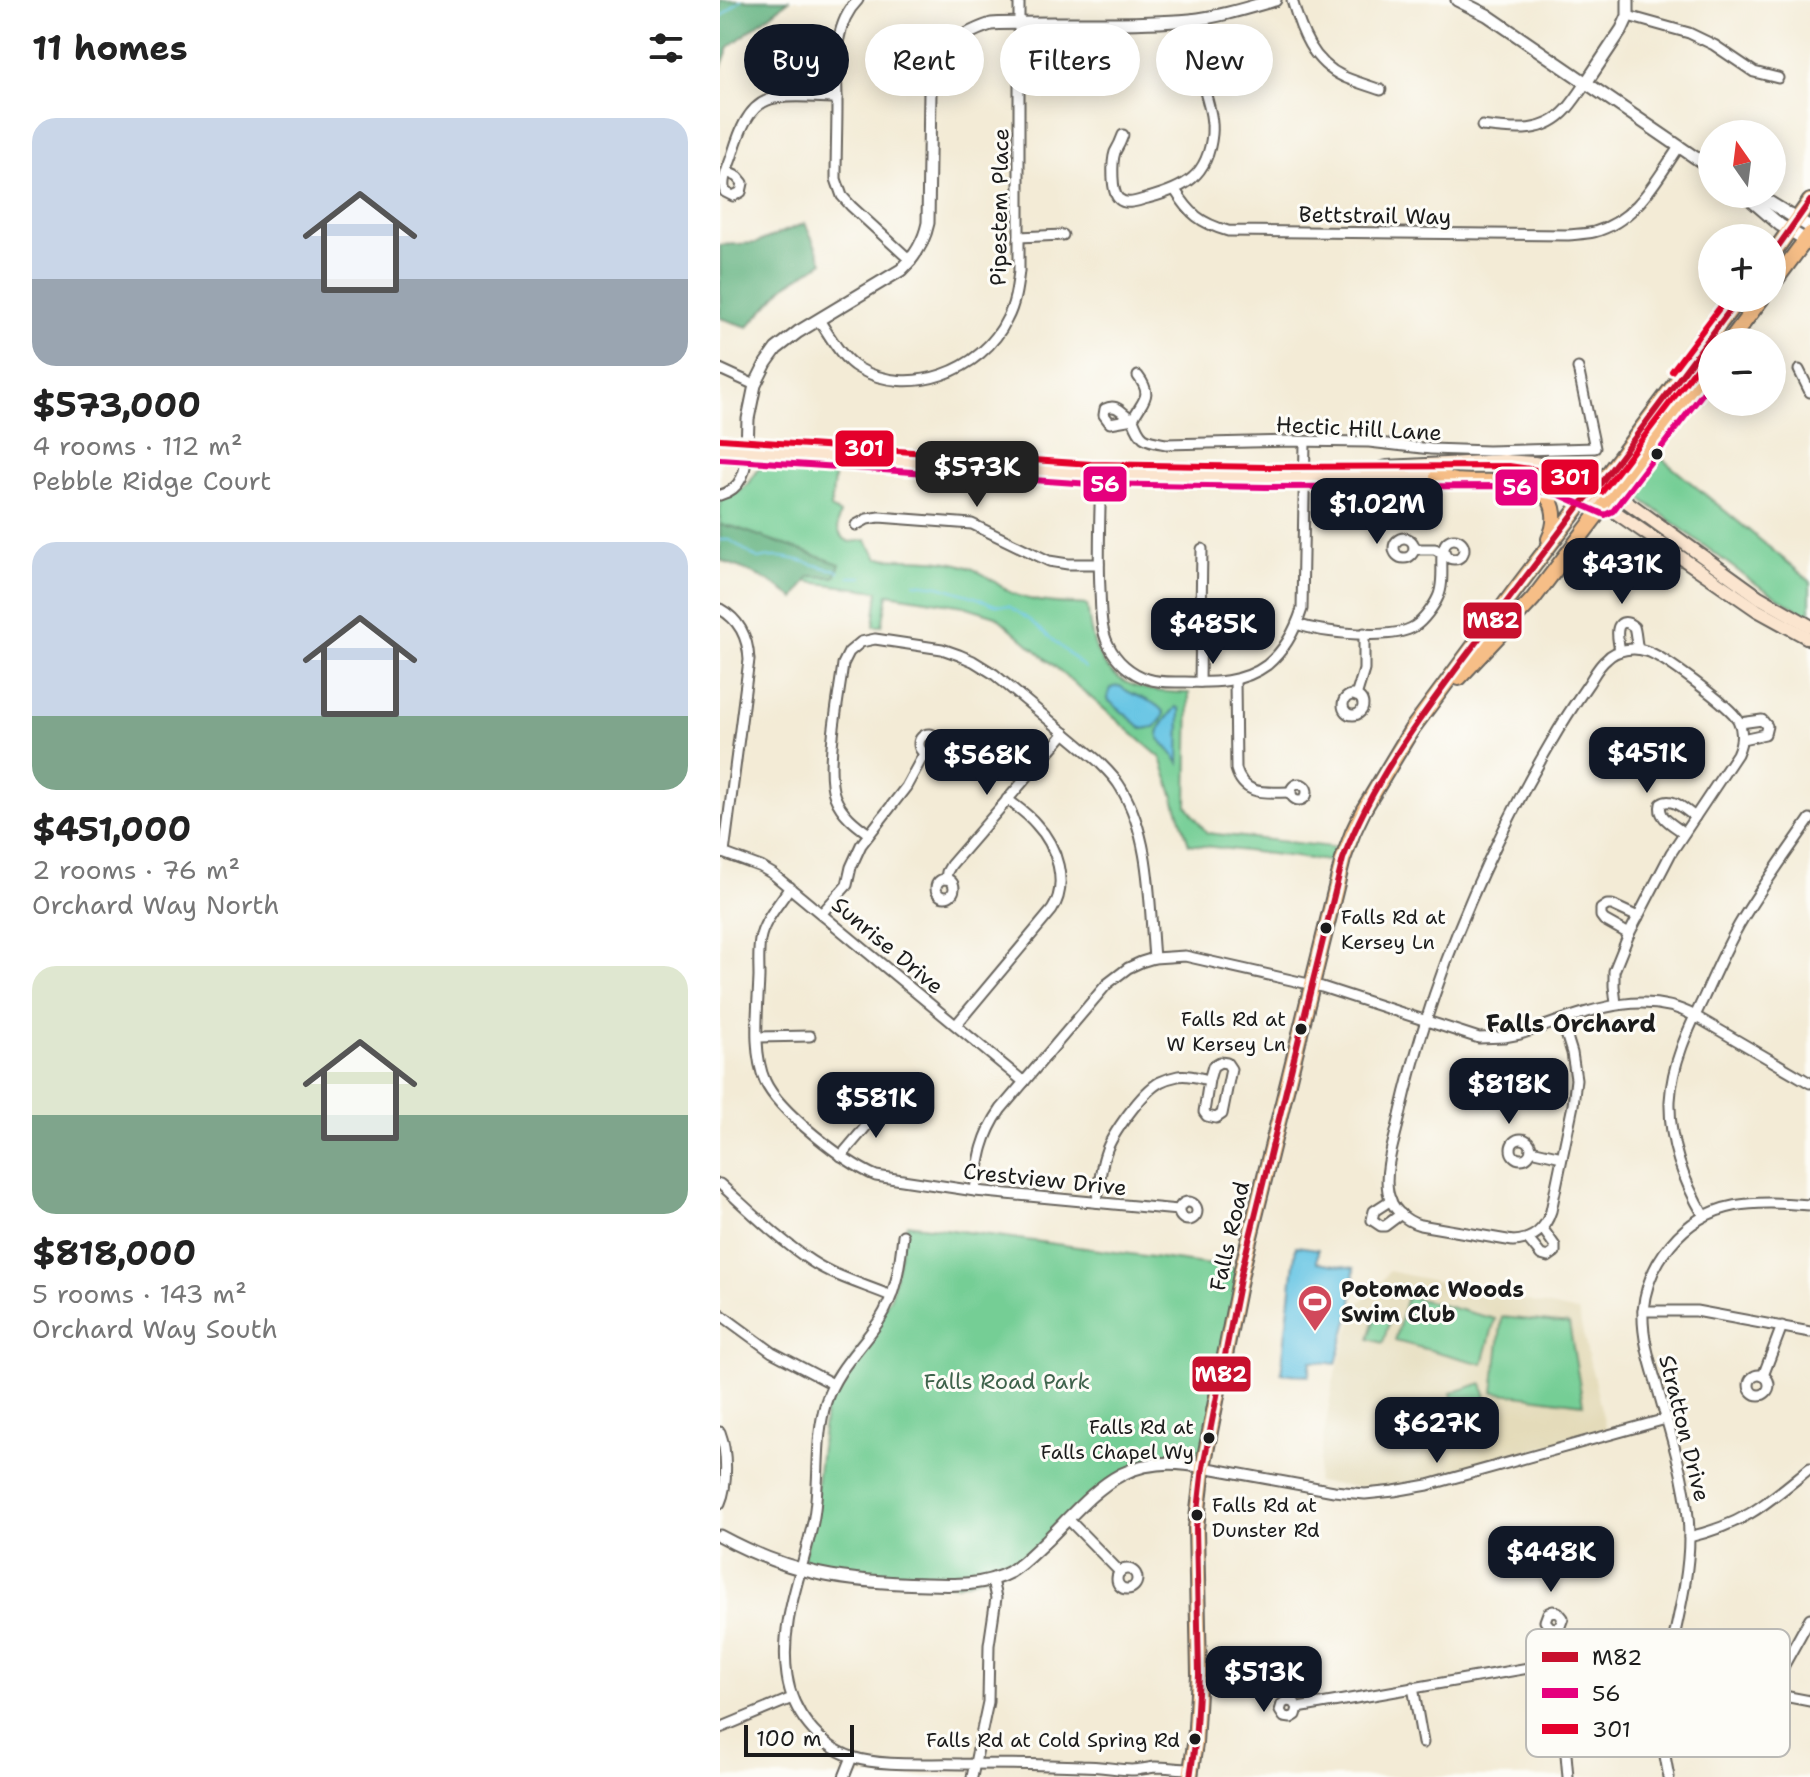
<!DOCTYPE html>
<meta charset="utf-8">
<style>
:root{--surface:#fff;--page:#f2f2f2;--text:#222;--muted:#767676;--accent:#111827}
body{margin:0;font-family:"Shantell Sans",sans-serif;background:var(--page);color:var(--text);height:100vh;display:flex;flex-direction:column;font-size:30px;white-space:nowrap}
*{box-sizing:border-box;margin:0}
p{font-size:26px;color:var(--muted)}
.icon{flex:none;width:44px;height:44px;fill:none;stroke:currentColor;stroke-width:2;stroke-linecap:round;stroke-linejoin:round}
.map{position:relative;flex:1;overflow:hidden}
.sheet{display:flex;flex-direction:column;background:var(--surface);width:720px}
.sheet>*{flex:none}
.top-card{position:absolute;left:24px;top:24px;width:760px;height:72px;display:flex;gap:16px}
.needle{width:52px;rotate:346deg}
.tools{position:absolute;left:978px;top:120px;display:grid;gap:16px}
.tools a{display:grid;place-items:center;width:88px;height:88px;border-radius:50%;background:var(--surface);box-shadow:0 4px 20px #0003;font-size:40px}
.scale{position:absolute;left:24px;bottom:20px;width:110px;box-sizing:border-box;padding-left:8px;border:4px solid #1c1c1c;border-top:0;font-size:22px;line-height:28px;white-space:nowrap;color:#1c1c1c;-webkit-text-stroke:6px #fdfcf7;paint-order:stroke}
.price{position:absolute;translate:-50% -68px;padding:0 18px;border-radius:16px;background:var(--accent);color:#fff;font-size:26px;line-height:52px;filter:drop-shadow(0 2px 4px #0008)}
.price::after{content:'';position:absolute;left:50%;top:48px;width:24px;height:18px;margin-left:-12px;background:inherit;clip-path:polygon(0 0,100% 0,50% 100%)}
.price.current{background:#222;color:#fff}
ul{padding:0;list-style:none}
li{display:grid;align-content:center;gap:16px;height:424px;padding:0 32px}
li span{display:grid;place-items:center;height:248px;border-radius:24px;color:#555}
li>.icon{margin-inline-start:auto}
span .icon{width:144px;height:144px;fill:#fffc;stroke-width:1}
li b{font-size:34px}
h2{display:flex;justify-content:space-between;align-items:center;height:96px;padding:0 32px;font-size:34px}
.pill{padding:0 28px;border-radius:36px;background:var(--surface);box-shadow:0 4px 20px #0003;font-size:28px;line-height:72px}
.pill.current{background:var(--accent);color:#fff}
main{display:flex;flex:1;min-height:0}
.map>svg:first-child{display:block}
</style>
<main>
<section class="sheet">
<h2>11 homes<svg class="icon" aria-label="filters" viewBox="0 0 24 24"><path d="M4 7h16M4 17h16"/><circle cx="9" cy="7" r="2"/><circle cx="15" cy="17" r="2"/></svg></h2>
<ul>
<li><span style="background:linear-gradient(#c9d6e8 65%,#9aa5b1 0)"><svg class="icon" aria-label="home" viewBox="0 0 24 24"><path d="M3 11l9-7 9 7M6 9v11h12V9"/></svg></span><div><b>$573,000</b><p>4 rooms · 112 m²</p><p>Pebble Ridge Court</p></div></li>
<li><span style="background:linear-gradient(#c9d6e8 70%,#7fa58c 0)"><svg class="icon" aria-label="home" viewBox="0 0 24 24"><path d="M3 11l9-7 9 7M6 9v11h12V9"/></svg></span><div><b>$451,000</b><p>2 rooms · 76 m²</p><p>Orchard Way North</p></div></li>
<li><span style="background:linear-gradient(#dfe7d0 60%,#7fa58c 0)"><svg class="icon" aria-label="home" viewBox="0 0 24 24"><path d="M3 11l9-7 9 7M6 9v11h12V9"/></svg></span><div><b>$818,000</b><p>5 rooms · 143 m²</p><p>Orchard Way South</p></div></li>
</ul>
</section>
<div class="map">
<svg width="1090" height="1777" viewBox="0 0 1090 1777">
<rect width="100%" height="100%" fill="#fdfcf7"/>
<filter id="ink" filterUnits="userSpaceOnUse"><feTurbulence type="fractalNoise" baseFrequency=".0125" numOctaves="2"/><feDisplacementMap in="SourceGraphic" scale="16" xChannelSelector="R" yChannelSelector="G"/><feConvolveMatrix kernelMatrix="1 2 1 2 8 2 1 2 1" color-interpolation-filters="sRGB"/></filter>
<filter id="wash" filterUnits="userSpaceOnUse"><feTurbulence type="fractalNoise" baseFrequency=".006" numOctaves="4" result="noise"/><feDisplacementMap in="SourceGraphic" scale="32" xChannelSelector="R" yChannelSelector="G"/><feGaussianBlur stdDeviation="1.8" result="paint"/><feColorMatrix in="noise" values="0 0 0 0 0 0 0 0 0 0 0 0 0 0 0 0 0 1.4 0 .05"/><feComposite in="paint" operator="in"/></filter>
<g filter="url(#wash)">
<rect width="100%" height="100%" fill="#f3ebd6"/>
<path fill="#e4dbba" d="M669 1271 858 1312 886 1430 681 1485 635 1487 596 1482 613 1383 628 1333 639 1303 657 1288Z"/>
<g fill="#74ce95" stroke="#487558" stroke-width="2">
<path d="M935 453 1090 581V617L1033 582 916 495 912 487 915 477Z"/>
<path d="M51 463 115 468 111 508 120 514C115 526 118 537 130 542L146 540 158 558C186 560 218 557 245 566 262 571 274 582 288 591 311 604 342 603 367 605 369 617 370 631 374 643 389 689 428 692 469 693L467 806 487 833 621 848 615 862 469 844 441 758 276 616 244 606 168 594 162 626H154L158 591 90 582 0 556V499L20 491 30 482 37 470Z"/>
<path d="M187 1224 522 1269 483 1467 450 1463 390 1480 299 1566 236 1585 80 1570 93 1519 106 1401 171 1296Z"/>
<path d="M687 1296 775 1319 763 1364 675 1341Z"/>
<path d="M658 1308 672 1312 663 1343 649 1339Z"/>
<path d="M782 1317 849 1324 863 1404 773 1392Z"/>
<path d="M762 1383 766 1398 735 1407 731 1393Z"/>
</g>
<g fill="#5fb17e" stroke="#3e664d" stroke-width="2">
<path d="M0 0H69L9 47 0 70Z"/>
<path d="M85 223 103 262 65 286 28 327 0 318V245L36 243Z"/>
<path d="M0 525 14 527 120 564 115 577 90 576 75 599C53 581 27 570 0 560Z"/>
</g>
<g fill="#66c5e4" stroke="#417080" stroke-width="2">
<path d="M400 686C413 698 434 698 444 713L442 719 435 727 423 729 388 700 389 690 393 687Z"/>
<path d="M456 707 460 709 459 763C440 731 425 744 456 707Z"/>
<path d="M576 1246 598 1249 597 1262 634 1268 632 1307 616 1364 591 1361 589 1376 561 1373Z"/>
</g>
<g fill="none" stroke-linecap="round" stroke-linejoin="round">
<g stroke="#66c5e4" stroke-width="2">
<path d="M0 18 21 0"/>
<path d="M0 540H10L38 559C63 553 85 562 109 569H114L119 572"/>
<path d="M129 577H142"/>
<path d="M195 583 219 586 255 597 275 605 289 606 311 621 365 668"/>
</g>
</g>
</g>
<g filter="url(#ink)">
<g fill="none" stroke-linecap="round" stroke-linejoin="round">
<g stroke="#67645d" stroke-width="13">
<g id="minor">
<path d="M138 0C111 27 117 68 117 103 117 128 116 153 116 179L122 196 131 206 191 261"/>
<path d="M572 0C581 31 592 62 624 77 636 82 649 86 661 90"/>
<path d="M908 16 969 33 994 45 1034 72 1058 78"/>
<path d="M762 126C793 130 824 135 847 109 854 101 860 92 866 83"/>
<path d="M403 135C401 141 398 147 395 152 392 161 391 193 399 199 407 206 419 200 428 198 465 188 488 176 492 134 494 114 484 94 481 74 478 56 476 38 473 19"/>
<path d="M7 172 18 177 23 183 21 192 13 196 5 192C1 181 8 168 12 156 18 137 26 108 48 100 62 94 100 98 117 98"/>
<path d="M455 190C470 214 480 223 508 231L848 235C857 234 866 234 874 232 916 221 936 180 959 147"/>
<path d="M299 237 343 235"/>
<path d="M99 320C110 336 121 358 138 368 189 398 262 372 287 319 295 304 297 287 299 271V0"/>
<path d="M0 369 35 385"/>
<path d="M1079 370 1090 392"/>
<path d="M418 376C434 397 422 400 413 419 402 415 398 402 385 409L384 415 390 423 413 419C421 441 425 440 446 444L571 441 649 442 711 449 768 451 875 448 858 368"/>
<path d="M381 474C380 513 378 552 380 590 381 609 380 627 388 644 396 661 411 674 428 679 440 683 453 682 465 682 493 683 523 683 547 665 565 650 575 631 582 609L585 443"/>
<path d="M0 495C22 489 26 471 27 450"/>
<path d="M136 525 147 519 159 517 252 524 329 561 348 564H379"/>
<circle cx="684" cy="548" r="10"/>
<circle cx="734" cy="549" r="10"/>
<path d="M0 609C20 620 28 638 29 660L4 853"/>
<path d="M577 624C601 633 673 641 695 626 703 621 714 606 718 597 724 585 721 566 722 553L715 549H694"/>
<path d="M900 651C899 644 892 619 908 623 910 624 912 625 914 627 916 632 916 643 918 649"/>
<path d="M515 680 516 769C524 797 547 792 570 792"/>
<path d="M480 682 482 549"/>
<circle cx="633" cy="705" r="10"/>
<path d="M636 696 644 670V633"/>
<path d="M1020 723 1042 720 1047 726 1045 734 1022 739"/>
<circle cx="209" cy="744" r="10"/>
<circle cx="579" cy="792" r="8"/>
<path d="M964 833C954 825 937 818 941 804 952 796 965 810 975 817"/>
<path d="M149 834C135 824 122 814 115 797 104 769 119 697 123 664L129 652 141 642 155 639 222 649 239 655 253 661 274 674 377 760C386 769 395 777 401 788 431 838 429 902 434 958"/>
<path d="M0 852 41 867 53 874 304 1082"/>
<circle cx="225" cy="888" r="9"/>
<path d="M226 879 227 872 231 865 345 733"/>
<path d="M70 887C60 903 43 921 40 940 38 952 39 965 39 977 38 1008 32 1052 45 1081 58 1111 126 1163 156 1176L255 1191 458 1210"/>
<path d="M102 913 127 885 131 867 141 845 186 787 204 754"/>
<path d="M909 934 884 920 881 916V909L887 905H892L918 917"/>
<path d="M842 1021 852 1053 856 1079 853 1105 831 1211C825 1230 813 1240 793 1241L700 1225C685 1221 671 1208 668 1192 664 1169 674 1142 679 1120 709 987 761 862 830 744 842 723 855 703 869 683 874 675 879 665 887 659 896 649 914 647 926 651 942 655 1010 706 1018 720 1024 732 1022 743 1017 754L951 853 909 934 894 971V986L896 1004"/>
<path d="M236 1025 332 910C349 884 337 846 316 824 308 814 297 807 287 799"/>
<path d="M38 1037 90 1036"/>
<circle cx="801" cy="1149" r="10"/>
<path d="M811 1150 842 1157"/>
<path d="M121 1156 165 1104"/>
<path d="M0 1184C29 1210 58 1239 91 1261 115 1277 145 1285 171 1296"/>
<path d="M255 1191C259 1158 262 1136 281 1109L387 984 408 968 421 962 434 958 465 956 602 987 759 1038 784 1037 800 1034C856 1017 918 985 975 1016L1090 1083"/>
<path d="M671 1200 654 1211 652 1220 661 1226H665L681 1214"/>
<circle cx="468" cy="1211" r="9"/>
<path d="M377 1202C379 1186 380 1168 386 1152 392 1134 422 1092 440 1082 444 1080 453 1077 458 1076 468 1074 479 1078 489 1080L493 1066 500 1062 507 1063 511 1069 502 1114 496 1118 487 1116 484 1112 489 1080"/>
<path d="M984 1216C963 1180 949 1143 950 1101 952 1063 968 1030 984 997 995 973 1006 948 1019 925 1040 889 1066 854 1090 819"/>
<path d="M183 1235C180 1265 176 1295 159 1321 141 1348 116 1370 106 1402 94 1441 101 1483 93 1522 82 1574 59 1623 67 1676 72 1712 98 1745 132 1757 161 1767 210 1763 241 1764 282 1764 322 1764 362 1766 379 1766 395 1769 411 1770 419 1770 427 1768 435 1767 447 1767 459 1769 471 1769"/>
<path d="M808 1239 821 1255 828 1257 835 1252V1246L823 1229"/>
<path d="M923 1311H976L1090 1332"/>
<path d="M0 1314 52 1352 113 1384"/>
<circle cx="1039" cy="1385" r="10"/>
<path d="M1043 1376 1062 1326"/>
<path d="M0 1432C7 1450 8 1485 0 1503"/>
<path d="M483 1467 614 1491 645 1494 674 1491 708 1485 946 1419"/>
<path d="M348 1519 400 1572"/>
<path d="M969 1537C1025 1524 1047 1503 1090 1468"/>
<circle cx="407" cy="1579" r="10"/>
<path d="M835 1628 830 1627 825 1621 828 1613 833 1611 838 1612 843 1618 840 1626 835 1628 848 1777"/>
<path d="M693 1687 703 1743"/>
<path d="M1053 1693 1064 1665 1090 1618"/>
<path d="M578 1708 574 1702 567 1701 562 1704 560 1711 564 1717 571 1718 576 1715 578 1708 860 1659 882 1661 1090 1701"/>
<path d="M0 1728 72 1698"/>
<path d="M124 1777 132 1757"/>
<path d="M252 1777 268 1702 269 1645 276 1598 272 1580"/>
<path d="M949 1777C945 1757 941 1737 942 1717 944 1656 969 1598 969 1537 969 1485 949 1432 936 1382 929 1359 922 1335 923 1311 925 1287 935 1263 951 1244 989 1198 1036 1201 1090 1205"/>
</g>
</g>
<g stroke="#67645d" stroke-width="15">
<g id="tertiary">
<path d="M737 0 767 15 992 169"/>
<path d="M866 83 902 29 908 16V0"/>
<path d="M1024 194 1060 225 1086 240"/>
<path d="M1036 194 1090 227"/>
<path d="M27 450 28 419 35 385 46 363 56 349 78 332 181 270C196 256 204 242 208 223L210 92C215 53 235 36 271 24 338 21 404 26 470 20 499 17 527 8 555 0"/>
<path d="M0 1536C72 1575 126 1582 206 1584 235 1585 264 1586 290 1572 304 1563 315 1551 327 1540 377 1490 405 1450 483 1467"/>
</g>
</g>
<g stroke="#67645d" stroke-width="16">
<g id="secondary">
<path d="M0 449 128 459 371 474 546 477 725 476"/>
<path d="M649 471 667 467 784 461 814 463 846 469 881 483 1039 597 1090 626"/>
<path d="M795 477 841 484 885 505 1037 610 1090 639"/>
</g>
</g>
<g stroke="#67645d" stroke-width="18">
<g id="primary">
<path d="M1052 255 1090 201"/>
<path d="M1052 285 1090 234"/>
<path d="M1009 342 1042 298"/>
<path d="M717 476C723 478 730 480 736 481 764 485 823 472 833 508 836 520 834 529 829 539"/>
<path d="M739 678 813 599 992 364"/>
<path d="M470 1777 475 1744 479 1675 476 1528 483 1467 522 1269 623 859 633 832 644 809 692 729 796 589 860 505 881 483 1019 298"/>
</g>
</g>
<use href="#minor" stroke="#fff" stroke-width="9"/>
<use href="#tertiary" stroke="#fff" stroke-width="11"/>
<use href="#secondary" stroke="#fbe5cf" stroke-width="12"/>
<use href="#primary" stroke="#f6be87" stroke-width="14"/>
<g stroke="#fdfcf7" stroke-width="12">
<g id="bus-1">
<path d="M1052 255 1090 201"/>
<path d="M470 1777 475 1744 479 1675 476 1528 483 1467 522 1269 623 859C650 786 696 723 742 661 781 609 821 557 860 505L881 483 1019 298"/>
</g>
</g>
<g stroke="#fdfcf7" stroke-width="12">
<path id="bus-2" d="M0 459 371 484 546 487 788 486 838 494 885 515 893 511 992 381"/>
</g>
<g stroke="#fdfcf7" stroke-width="12">
<g id="bus-3">
<path d="M952 371 1007 298"/>
<path d="M1 439 371 464 546 467 789 466 843 474 882 492 984 358"/>
</g>
</g>
<use href="#bus-1" stroke="#c8102e" stroke-width="6"/>
<use href="#bus-2" stroke="#e5007d" stroke-width="6"/>
<use href="#bus-3" stroke="#e4002b" stroke-width="6"/>
</g>
</g>
<defs>
<g id="stadium-pin" transform="scale(1.8)"><path d="M0 17L-7.5 6A9.5 9.5 0 1 1 7.5 6Z" fill="#d1495b" stroke="#fdfcf7"/><path d="M0-5a6.5 5 0 1 0 0 10a6.5 5 0 1 0 0-10ZM-3.5-1.8h7v3.6h-7Z" fill="#fff"/></g>
</defs>
<g fill-rule="evenodd">
<use href="#stadium-pin" x="595" y="1302"/>
</g>
<g fill="#1c1c1c" stroke="#fdfcf7" stroke-width="3">
<circle cx="937" cy="454" r="7"/>
<circle cx="606" cy="928" r="7"/>
<circle cx="581" cy="1029" r="7"/>
<circle cx="489" cy="1438" r="7"/>
<circle cx="477" cy="1515" r="7"/>
<circle cx="475" cy="1739" r="7"/>
</g>
<g text-anchor="middle" stroke-width="6" stroke-linejoin="round" paint-order="stroke">
<g font-size="20" fill="#1c1c1c" stroke="#fdfcf7" text-anchor="end">
<text x="621" y="924" text-anchor="start">Falls Rd at<tspan x="621" dy="25">Kersey Ln</tspan></text>
<text x="566" y="1026">Falls Rd at<tspan x="566" dy="25">W Kersey Ln</tspan></text>
<text x="474" y="1434">Falls Rd at<tspan x="474" dy="25">Falls Chapel Wy</tspan></text>
<text x="492" y="1512" text-anchor="start">Falls Rd at<tspan x="492" dy="25">Dunster Rd</tspan></text>
<text x="460" y="1747">Falls Rd at Cold Spring Rd</text>
</g>
<g font-size="22" fill="#1c1c1c" stroke="#fdfcf7">
<text transform="translate(279 207) rotate(-89)" y="8">Pipestem Place</text>
<text transform="translate(655 215) rotate(1)" y="8">Bettstrail Way</text>
<text transform="translate(639 428) rotate(3)" y="8">Hectic Hill Lane</text>
<text transform="translate(168 945) rotate(40)" y="8">Sunrise Drive</text>
<text transform="translate(325 1179) rotate(6)" y="8">Crestview Drive</text>
<text transform="translate(509 1236) rotate(-77)" y="8">Falls Road</text>
<text transform="translate(965 1428) rotate(76)" y="8">Stratton Drive</text>
</g>
<g font-size="22" font-weight="bold" fill="#1c1c1c" stroke="#fdfcf7" text-anchor="start">
<text x="621" y="1297">Potomac Woods<tspan x="621" dy="25">Swim Club</tspan></text>
</g>
<g font-size="22" fill="#3f634c" stroke="#fdfcf7">
<text x="287" y="1389">Falls Road Park</text>
</g>
<g font-size="24" font-weight="bold" fill="#1c1c1c" stroke="#fdfcf7">
<text x="851" y="1032">Falls Orchard</text>
</g>
</g>
<rect x="806" y="1629" width="264" height="128" rx="12" fill="#fdfcf7" stroke="#bab9b5" stroke-width="2"/>
<rect x="822" y="1652" width="36" height="10" fill="#c8102e"/>
<rect x="822" y="1688" width="36" height="10" fill="#e5007d"/>
<rect x="822" y="1724" width="36" height="10" fill="#e4002b"/>
<g font-size="22" fill="#1c1c1c">
<text x="872" y="1665">M82</text>
<text x="872" y="1701">56</text>
<text x="872" y="1737">301</text>
</g>
<g stroke="#fdfcf7" stroke-width="3">
<rect x="114" y="429" width="61" height="39" rx="8" fill="#e4002b"/>
<rect x="820" y="458" width="60" height="38" rx="8" fill="#e4002b"/>
<rect x="362" y="465" width="46" height="38" rx="8" fill="#e5007d"/>
<rect x="774" y="468" width="45" height="39" rx="8" fill="#e5007d"/>
<rect x="742" y="601" width="61" height="39" rx="8" fill="#c8102e"/>
<rect x="471" y="1355" width="61" height="38" rx="8" fill="#c8102e"/>
</g>
<g font-size="22" text-anchor="middle" font-weight="bold" fill="#fff">
<text x="144" y="456">301</text>
<text x="850" y="485">301</text>
<text x="385" y="492">56</text>
<text x="797" y="495">56</text>
<text x="773" y="628">M82</text>
<text x="501" y="1382">M82</text>
</g>
</svg>
<div class="tools">
<a><svg class="needle" viewBox="-14 -14 28 28"><path d="M0-13l5 13h-10z" fill="#e53935"/><path d="M0 13l5-13h-10z" fill="#767676"/></svg></a>
<a>+</a>
<a>−</a>
</div>
<div class="scale">100 m</div>
<b class="price current" style="left:257px;top:509px">$573K</b>
<b class="price" style="left:657px;top:546px">$1.02M</b>
<b class="price" style="left:902px;top:606px">$431K</b>
<b class="price" style="left:493px;top:666px">$485K</b>
<b class="price" style="left:927px;top:795px">$451K</b>
<b class="price" style="left:267px;top:797px">$568K</b>
<b class="price" style="left:789px;top:1126px">$818K</b>
<b class="price" style="left:156px;top:1140px">$581K</b>
<b class="price" style="left:717px;top:1465px">$627K</b>
<b class="price" style="left:831px;top:1594px">$448K</b>
<b class="price" style="left:544px;top:1714px">$513K</b>
<div class="top-card">
<a class="pill current">Buy</a>
<a class="pill">Rent</a>
<a class="pill">Filters</a>
<a class="pill">New</a>
</div>
</div>
</main>
